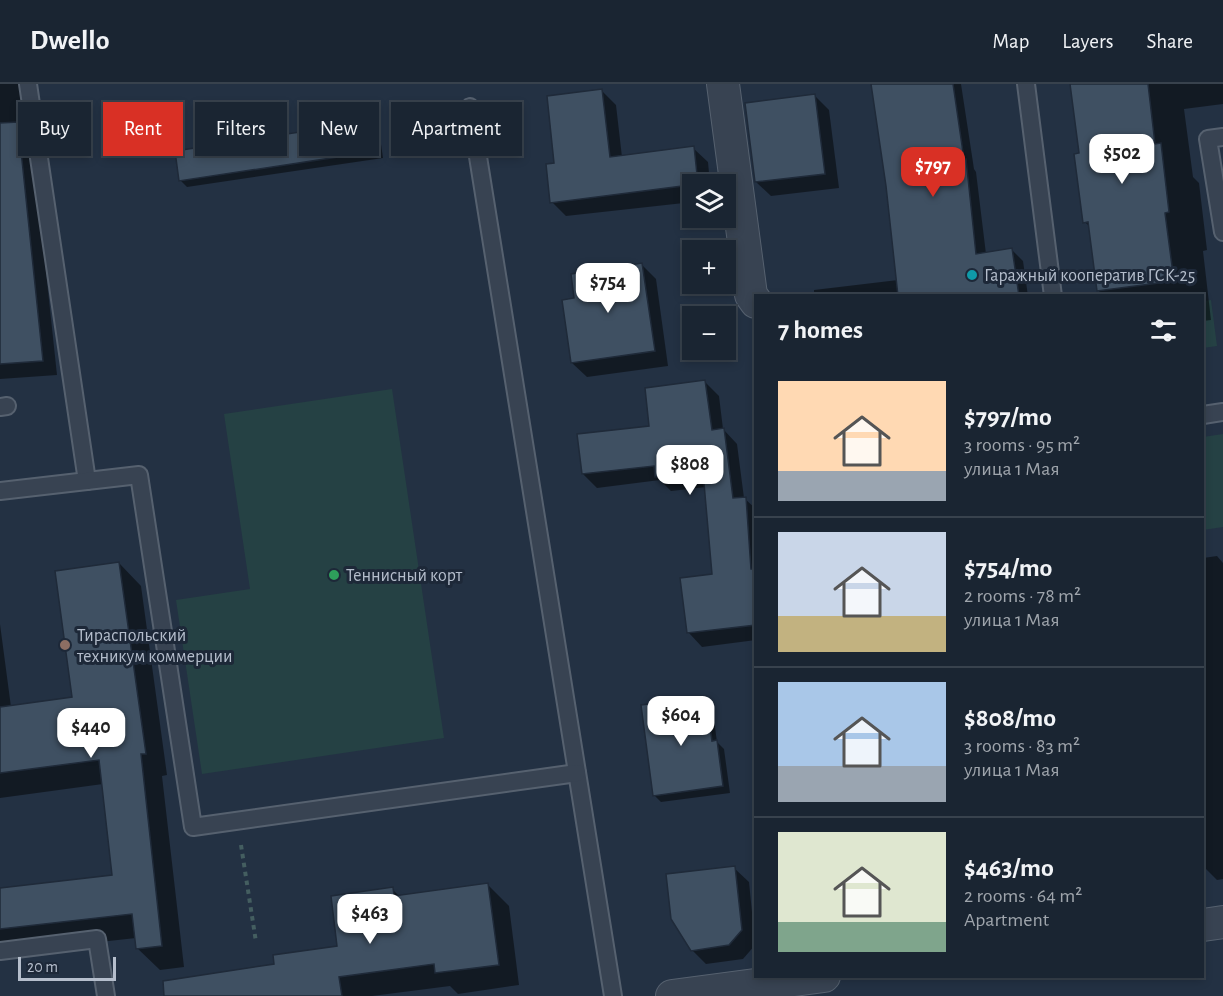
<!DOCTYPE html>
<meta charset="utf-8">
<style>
:root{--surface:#1a2532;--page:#232d3a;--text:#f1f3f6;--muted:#9fa5ac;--line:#38424d;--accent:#d93025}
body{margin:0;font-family:"Alegreya Sans",sans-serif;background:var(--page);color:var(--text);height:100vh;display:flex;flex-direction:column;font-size:22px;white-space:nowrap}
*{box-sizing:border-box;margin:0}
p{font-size:20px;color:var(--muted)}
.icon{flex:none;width:33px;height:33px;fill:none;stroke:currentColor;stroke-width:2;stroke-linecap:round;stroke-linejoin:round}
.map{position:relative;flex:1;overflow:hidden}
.panel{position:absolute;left:754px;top:210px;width:450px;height:684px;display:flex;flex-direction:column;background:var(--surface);border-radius:0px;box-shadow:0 3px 9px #0003,0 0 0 2px var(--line)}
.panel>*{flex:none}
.top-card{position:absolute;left:18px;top:18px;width:570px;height:54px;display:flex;gap:12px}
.controls{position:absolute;left:682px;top:90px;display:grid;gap:12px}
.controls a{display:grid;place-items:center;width:54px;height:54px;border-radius:0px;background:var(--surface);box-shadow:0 3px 9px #0003,0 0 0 2px var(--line);font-size:30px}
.scale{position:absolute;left:18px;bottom:15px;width:98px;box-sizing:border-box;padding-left:6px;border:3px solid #b5becc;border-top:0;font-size:16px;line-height:21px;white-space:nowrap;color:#b5becc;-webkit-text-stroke:4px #1d2838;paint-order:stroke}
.price{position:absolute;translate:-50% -51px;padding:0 14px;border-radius:12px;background:#fff;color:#222;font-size:20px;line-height:39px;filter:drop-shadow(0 2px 3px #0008)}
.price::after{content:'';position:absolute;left:50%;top:36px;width:18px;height:14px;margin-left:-9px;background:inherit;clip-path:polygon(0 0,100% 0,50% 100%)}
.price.on{background:var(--accent);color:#fff}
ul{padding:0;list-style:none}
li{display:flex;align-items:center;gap:18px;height:150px;padding:0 24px}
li+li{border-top:2px solid var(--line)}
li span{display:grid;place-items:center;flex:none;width:168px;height:120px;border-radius:0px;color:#555}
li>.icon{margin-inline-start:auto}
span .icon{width:72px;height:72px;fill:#fffc;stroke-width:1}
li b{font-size:26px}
h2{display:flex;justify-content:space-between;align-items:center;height:72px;padding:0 24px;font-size:26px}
.chip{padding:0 21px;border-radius:0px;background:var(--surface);box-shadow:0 3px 9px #0003,0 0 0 2px var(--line);font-size:21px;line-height:54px}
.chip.on{background:var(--accent);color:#fff}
header{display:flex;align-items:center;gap:36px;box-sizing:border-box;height:84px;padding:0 30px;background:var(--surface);border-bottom:2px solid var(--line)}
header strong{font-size:28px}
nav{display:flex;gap:33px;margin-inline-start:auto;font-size:21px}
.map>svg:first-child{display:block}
</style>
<header>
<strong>Dwello</strong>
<nav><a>Map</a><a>Layers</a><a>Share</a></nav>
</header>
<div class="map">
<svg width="1223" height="912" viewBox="0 0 1223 912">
<rect width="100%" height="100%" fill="#233143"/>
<g fill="#254144">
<path d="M1211 216 1217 262 1203 264V217Z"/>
<path d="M392 305 444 654 202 690 176 516 250 505 224 330Z"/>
<path d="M1223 350V443L1203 446V353Z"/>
</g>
<g fill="#0007">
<path d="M0 0H26L57 291 0 295Z"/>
<path d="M872 0H961L974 85 976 88 986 170 1012 166 1023 177 1028 212H814V206L898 196 888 102Z"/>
<path d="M1071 0H1223V20L1184 25 1193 93 1199 99 1207 166 1203 167 1211 236 1203 237V212H1103L1098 206 1090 143 1085 138 1081 70Z"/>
<path d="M602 7 616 21 622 73 693 64 708 78 710 100H693V118L566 132 552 118 556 80Z"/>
<path d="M815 12 829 26 839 104 771 112 756 98Z"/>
<path d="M372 39 379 46 383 74 187 103 180 96Z"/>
<path d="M642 181 656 195 668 282 587 293 572 279 576 215Z"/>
<path d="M705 298 719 312 723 345 737 360 744 414 756 425V556L702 563 689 549 714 491 706 403 671 407 660 396 597 404 583 390 651 343Z"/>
<path d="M1217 472 1223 479V795L1217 796 1203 782V474Z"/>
<path d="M119 479 141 502 167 691 162 692 184 883 160 886 137 864 136 854 0 869V806L114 793 103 700 0 714V540L11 623 74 614Z"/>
<path d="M705 614 712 621 717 658 724 665 730 709 661 718 654 711Z"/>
<path d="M734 784 749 798 752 828 756 827V860L743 875 706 880 692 866Z"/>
<path d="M488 801 509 822 519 901 458 910 450 902 372 912H184L276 881 339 863 392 805 400 813Z"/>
</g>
<g fill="#3f5062" stroke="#1f2a39" stroke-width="1.5">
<path d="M871 0H953L964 75H966L976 170 1012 164 1019 212H898L886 102Z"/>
<path d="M1070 0H1148L1155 60 1161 59 1169 128 1165 129 1174 197 1097 207 1088 138 1083 139 1074 70 1079 69Z"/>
<path d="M602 5 610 73 694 62 698 100 550 119 546 80 554 79 547 12Z"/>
<path d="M815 10 825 90 755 98 745 19Z"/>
<path d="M372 37 377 67 179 97 175 67Z"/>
<path d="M18 38 43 277 0 280V39Z"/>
<path d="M642 179 655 267 571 279 562 216 574 214 571 190Z"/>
<path d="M705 296 712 346 724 344 733 414 746 413 751 485H756V541L687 549 680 494 712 490 703 388 655 393 654 382 582 390 577 350 649 342 645 304Z"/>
<path d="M119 478 146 670H141L162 862 136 865 132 830 0 845V804L112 791 99 676 0 689V623L72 613 55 487Z"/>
<path d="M706 612 712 657 717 656 723 702 653 712 641 621Z"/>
<path d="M735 782 742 846 729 861 691 867 671 835 666 790Z"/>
<path d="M488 799 499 881 435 889 434 880 339 893 342 912H164L163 897 274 880 273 871 337 862 331 812 393 803 394 812Z"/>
</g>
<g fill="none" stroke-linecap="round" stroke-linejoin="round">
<g stroke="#56616f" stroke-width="20">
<g id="service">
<path d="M28 0 87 397"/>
<path d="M1026 0 1053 212"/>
<path d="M470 23 613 912"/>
<path d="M1223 53 1208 55 1223 148"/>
<path d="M0 323 7 322"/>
<path d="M1203 331 1223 328"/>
<path d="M0 407 139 391 193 743 577 689"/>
<path d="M0 867 97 855 106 912"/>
</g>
</g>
<g stroke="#56616f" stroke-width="34">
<g id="minor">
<path d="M723 0 751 211 756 218"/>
<path d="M1203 841 1223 838"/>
<path d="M672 912 824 892"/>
</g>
</g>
<path stroke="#445e60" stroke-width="4" stroke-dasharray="4.5 4.5" stroke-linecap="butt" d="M241 761 256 858"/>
<use href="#service" stroke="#384352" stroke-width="16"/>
<use href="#minor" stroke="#384352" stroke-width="32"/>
</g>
<circle fill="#0f9aa8" stroke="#1d2838" stroke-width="2" cx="972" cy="191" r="6"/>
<circle fill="#2e9e5b" stroke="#1d2838" stroke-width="2" cx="334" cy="491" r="6"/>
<circle fill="#8d6e63" stroke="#1d2838" stroke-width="2" cx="65" cy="561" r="6"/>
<g text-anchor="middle" stroke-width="6" stroke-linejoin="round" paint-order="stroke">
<g font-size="18" fill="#b5becc" stroke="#1d2838" text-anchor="start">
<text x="984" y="197">Гаражный кооператив ГСК-25</text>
<text x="346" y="497">Теннисный корт</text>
<text x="77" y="557">Тираспольский<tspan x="77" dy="21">техникум коммерции</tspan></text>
</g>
</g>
</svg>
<div class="controls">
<a><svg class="icon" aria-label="layers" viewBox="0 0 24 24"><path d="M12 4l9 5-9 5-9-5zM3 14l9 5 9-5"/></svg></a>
<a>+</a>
<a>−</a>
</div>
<div class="scale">20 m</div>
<b class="price" style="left:1122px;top:101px">$502</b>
<b class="price on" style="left:933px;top:114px">$797</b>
<b class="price" style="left:608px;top:230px">$754</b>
<b class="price" style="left:690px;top:412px">$808</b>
<b class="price" style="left:681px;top:663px">$604</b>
<b class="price" style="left:91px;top:675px">$440</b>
<b class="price" style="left:370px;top:861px">$463</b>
<div class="top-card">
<a class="chip">Buy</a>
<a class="chip on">Rent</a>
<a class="chip">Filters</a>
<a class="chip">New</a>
<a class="chip">Apartment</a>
</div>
<section class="panel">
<h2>7 homes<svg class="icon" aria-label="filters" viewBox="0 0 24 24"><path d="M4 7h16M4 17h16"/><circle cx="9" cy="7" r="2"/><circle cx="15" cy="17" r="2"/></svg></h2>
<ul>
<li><span style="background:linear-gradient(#ffd9b3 75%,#9aa5b1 0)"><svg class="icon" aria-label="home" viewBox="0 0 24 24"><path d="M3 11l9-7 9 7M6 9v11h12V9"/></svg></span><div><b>$797/mo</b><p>3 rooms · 95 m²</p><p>улица 1 Мая</p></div></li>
<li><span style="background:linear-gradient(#c9d6e8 70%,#c2b280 0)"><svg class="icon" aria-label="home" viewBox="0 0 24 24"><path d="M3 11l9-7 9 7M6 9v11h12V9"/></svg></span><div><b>$754/mo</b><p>2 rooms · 78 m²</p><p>улица 1 Мая</p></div></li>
<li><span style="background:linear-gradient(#a9c7e8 70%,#9aa5b1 0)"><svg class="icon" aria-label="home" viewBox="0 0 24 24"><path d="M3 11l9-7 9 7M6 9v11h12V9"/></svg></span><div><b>$808/mo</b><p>3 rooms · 83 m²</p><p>улица 1 Мая</p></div></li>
<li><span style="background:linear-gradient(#dfe7d0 75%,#7fa58c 0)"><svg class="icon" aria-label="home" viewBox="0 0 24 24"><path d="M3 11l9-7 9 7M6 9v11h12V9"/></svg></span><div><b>$463/mo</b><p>2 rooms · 64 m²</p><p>Apartment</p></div></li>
</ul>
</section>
</div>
